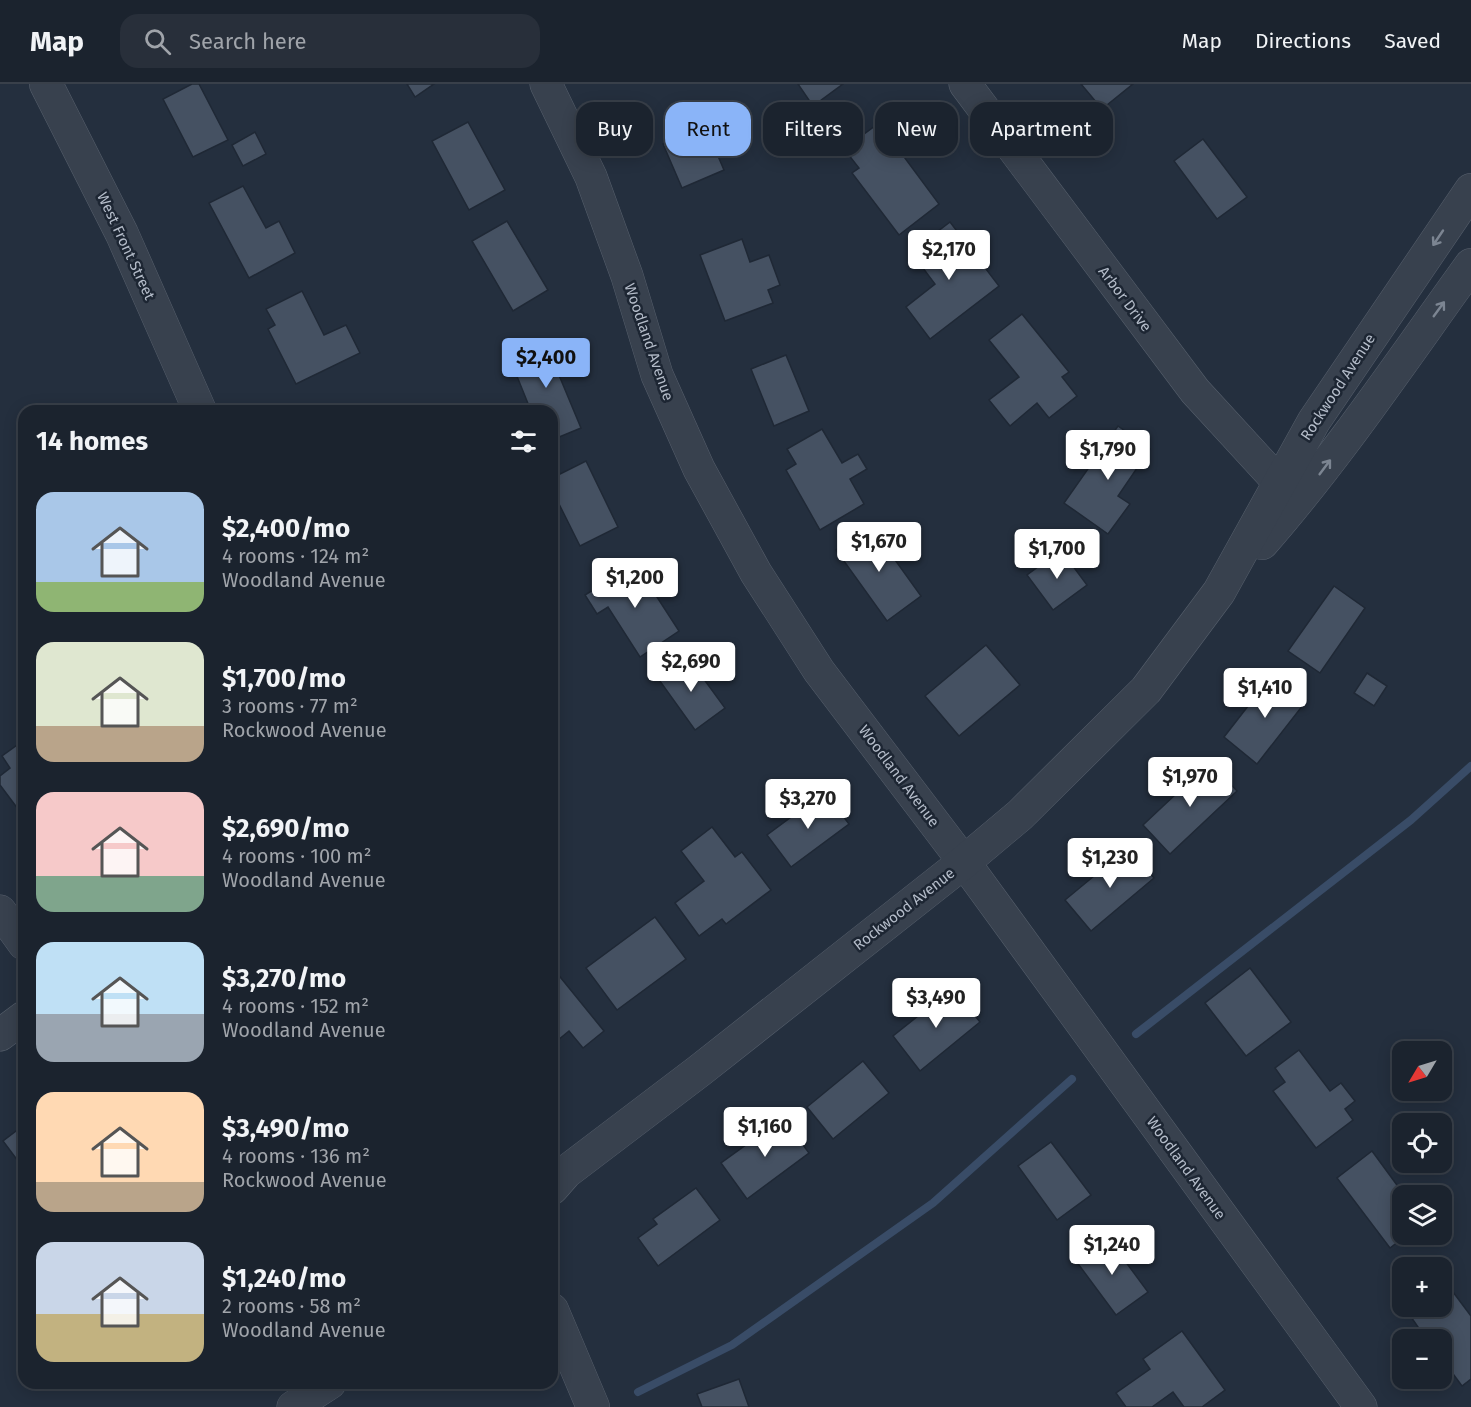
<!DOCTYPE html>
<meta charset="utf-8">
<style>
:root{--surface:#1b232e;--page:#282f3a;--text:#f1f3f6;--muted:#a0a4aa;--line:#39404a;--accent:#8ab4f8}
body{margin:0;font-family:"Fira Sans",sans-serif;background:var(--page);color:var(--text);height:100vh;display:flex;flex-direction:column;font-size:22px;white-space:nowrap}
*{box-sizing:border-box;margin:0}
p{font-size:20px;color:var(--muted)}
.icon{flex:none;width:33px;height:33px;fill:none;stroke:currentColor;stroke-width:2;stroke-linecap:round;stroke-linejoin:round}
.map{position:relative;flex:1;overflow:hidden}
.drawer{position:absolute;left:18px;top:321px;width:540px;height:984px;display:flex;flex-direction:column;background:var(--surface);border-radius:18px;box-shadow:0 3px 15px #0003,0 0 0 2px var(--line)}
.drawer>*{flex:none}
.banner{position:absolute;left:576px;top:18px;width:570px;height:54px;display:flex;gap:12px}
.needle{width:39px;rotate:232deg}
.tools{position:absolute;left:1392px;top:957px;display:grid;gap:12px}
.tools a{display:grid;place-items:center;width:60px;height:60px;border-radius:12px;background:var(--surface);box-shadow:0 3px 15px #0003,0 0 0 2px var(--line);font-size:30px}
.price{position:absolute;translate:-50% -51px;padding:0 14px;border-radius:6px;background:#fff;color:#222;font-size:20px;line-height:39px;filter:drop-shadow(0 2px 3px #0008)}
.price::after{content:'';position:absolute;left:50%;top:36px;width:18px;height:14px;margin-left:-9px;background:inherit;clip-path:polygon(0 0,100% 0,50% 100%)}
.price.selected{background:var(--accent);color:#111}
ul{padding:0;list-style:none}
li{display:flex;align-items:center;gap:18px;height:150px;padding:0 18px}
li span{display:grid;place-items:center;flex:none;width:168px;height:120px;border-radius:18px;color:#555}
li>.icon{margin-inline-start:auto}
span .icon{width:72px;height:72px;fill:#fffc;stroke-width:1}
li b{font-size:26px}
h2{display:flex;justify-content:space-between;align-items:center;height:72px;padding:0 18px;font-size:26px}
.pill{padding:0 21px;border-radius:18px;background:var(--surface);box-shadow:0 3px 15px #0003,0 0 0 2px var(--line);font-size:21px;line-height:54px}
.pill.selected{background:var(--accent);color:#111}
header{display:flex;align-items:center;gap:36px;box-sizing:border-box;height:84px;padding:0 30px;background:var(--surface);border-bottom:2px solid var(--line)}
header strong{font-size:28px}
nav{display:flex;gap:33px;margin-inline-start:auto;font-size:21px}
.search{width:420px;height:54px;background:var(--page);display:flex;align-items:center;gap:15px;box-sizing:border-box;padding:0 21px;border-radius:18px;color:var(--muted);font-size:22px}
.map>svg:first-child{display:block}
</style>
<header>
<strong>Map</strong>
<div class="search"><svg class="icon" aria-label="search" viewBox="0 0 24 24"><circle cx="10" cy="10" r="6"/><path d="M15 15l6 6"/></svg>Search here</div>
<nav><a>Map</a><a>Directions</a><a>Saved</a></nav>
</header>
<div class="map">
<svg width="1471" height="1323" viewBox="0 0 1471 1323">
<rect width="100%" height="100%" fill="#242f3e"/>
<g fill="none" stroke-linecap="round" stroke-linejoin="round">
<g stroke="#394c67" stroke-width="8">
<path d="M1136 950 1411 736 1471 682"/>
<path d="M638 1308 732 1261 933 1119 1072 995"/>
</g>
</g>
<g fill="#455162" stroke="#1f2835" stroke-width="1.5">
<path d="M192 0H199L228 56 193 73 163 15Z"/>
<path d="M407 0H434L415 13Z"/>
<path d="M798 0H843L813 22Z"/>
<path d="M1081 0H1133L1102 25Z"/>
<path d="M468 38 505 106 469 126 432 57Z"/>
<path d="M879 39 939 120 899 151 852 89 859 84 844 65Z"/>
<path d="M705 42 724 86 682 104 663 60Z"/>
<path d="M255 48 266 70 243 82 232 61Z"/>
<path d="M1203 55 1247 113 1217 135 1174 77Z"/>
<path d="M243 102 266 144 279 137 295 169 249 194 209 119Z"/>
<path d="M507 137 548 206 513 227 472 157Z"/>
<path d="M950 138 999 202 930 255 906 223 935 200 911 168Z"/>
<path d="M742 155 750 178 769 171 780 201 768 206 773 219 725 237 700 171Z"/>
<path d="M302 207 324 251 346 241 360 269 296 300 268 245 275 241 266 225Z"/>
<path d="M1022 230 1069 288 1062 293 1077 312 1049 334 1037 319 1010 342 989 316 1019 293 989 256Z"/>
<path d="M546 260 581 344 552 356V327H531L510 275Z"/>
<path d="M786 271 809 327 774 342 751 285Z"/>
<path d="M1118 342 1150 365 1118 412 1130 420 1108 450 1064 419Z"/>
<path d="M822 345 842 379 858 370 867 385 850 395 864 420 820 446 786 386 796 380 787 365Z"/>
<path d="M586 377 618 443 580 462 558 418 552 421V394Z"/>
<path d="M870 441 921 512 887 537 836 466Z"/>
<path d="M1061 466 1087 501 1053 526 1027 491Z"/>
<path d="M635 479 679 547 640 573 608 523 597 530 585 511Z"/>
<path d="M1334 502 1365 524 1320 589 1288 567Z"/>
<path d="M986 561 1020 601 959 652 925 612Z"/>
<path d="M687 572 725 624 695 646 657 593Z"/>
<path d="M1367 589 1387 602 1374 622 1354 609Z"/>
<path d="M1273 590 1307 616 1257 680 1224 653Z"/>
<path d="M20 659 24 665V733L0 701V692L10 684 2 672Z"/>
<path d="M1210 678 1237 707 1170 770 1143 741Z"/>
<path d="M825 708 849 740 791 783 767 751Z"/>
<path d="M712 743 735 773 742 768 771 806 726 840 722 835 699 852 675 819 704 797 681 767Z"/>
<path d="M1129 763 1154 794 1091 847 1065 816Z"/>
<path d="M655 833 686 875 617 926 586 884Z"/>
<path d="M552 883 604 947 583 964 569 947 552 961Z"/>
<path d="M1250 884 1291 938 1246 972 1205 919Z"/>
<path d="M953 904 980 938 920 987 893 952Z"/>
<path d="M1299 966 1330 1007 1341 999 1355 1017 1345 1025 1353 1036 1316 1064 1273 1007 1285 998 1275 984Z"/>
<path d="M863 977 889 1009 833 1055 807 1023Z"/>
<path d="M783 1034 809 1069 747 1115 721 1079Z"/>
<path d="M24 1041V1085L3 1057Z"/>
<path d="M1051 1058 1091 1111 1057 1136 1018 1082Z"/>
<path d="M1372 1067 1405 1112H1402V1150H1408L1390 1164 1337 1094Z"/>
<path d="M696 1104 720 1136 658 1182 638 1154 657 1140 653 1135Z"/>
<path d="M1108 1154 1148 1208 1116 1231 1076 1177Z"/>
<path d="M1450 1204 1471 1232V1295L1462 1302 1442 1275V1256H1427L1411 1233 1425 1222H1442V1210Z"/>
<path d="M1182 1247 1225 1306 1202 1323H1184L1173 1308 1152 1323H1126L1116 1309 1150 1285 1143 1275Z"/>
<path d="M739 1295 749 1323H702L697 1310Z"/>
</g>
<g fill="none" stroke-linecap="round" stroke-linejoin="round">
<g stroke="#565f6c" stroke-width="33">
<g id="minor">
<path d="M546 0 591 93 627 192 657 291 699 385 756 489 819 587 964 778 1361 1323"/>
<path d="M965 0 1195 307 1296 417"/>
<path d="M0 827 24 860"/>
<path d="M0 951 24 933"/>
<path d="M293 1323 330 1299"/>
</g>
</g>
<g stroke="#565f6c" stroke-width="34">
<g id="tertiary">
<path d="M46 0 122 150 200 327"/>
<path d="M1262 459C1338 372 1403 275 1471 181"/>
<path d="M552 1104 566 1088 699 987 964 778 1020 731 1146 606 1219 508 1314 337 1471 106"/>
<path d="M552 1226 593 1323"/>
</g>
</g>
<use href="#minor" stroke="#38414e" stroke-width="32"/>
<use href="#tertiary" stroke="#38414e" stroke-width="33"/>
</g>
<defs><path id="oneway-shaft" d="M-6 0H5M1.5-3L5.5 0L1.5 3" fill="none" stroke-width="1.6" stroke-linecap="round" stroke-linejoin="round" transform="scale(1.5)"/></defs>
<g stroke="#7c8592">
<use href="#oneway-shaft" transform="translate(1438 154) rotate(124)"/>
<use href="#oneway-shaft" transform="translate(1439 225) rotate(-54)"/>
<use href="#oneway-shaft" transform="translate(1325 383) rotate(-53)"/>
</g>
<g text-anchor="middle" stroke-width="5" stroke-linejoin="round" paint-order="stroke">
<g font-size="15" fill="#b4bcc9" stroke="#1d2633">
<text transform="translate(126 162) rotate(65)" y="5">West Front Street</text>
<text transform="translate(1125 215) rotate(53)" y="5">Arbor Drive</text>
<text transform="translate(649 258) rotate(71)" y="5">Woodland Avenue</text>
<text transform="translate(1338 303) rotate(-57)" y="5">Rockwood Avenue</text>
<text transform="translate(899 692) rotate(53)" y="5">Woodland Avenue</text>
<text transform="translate(904 825) rotate(-38)" y="5">Rockwood Avenue</text>
<text transform="translate(1186 1084) rotate(54)" y="5">Woodland Avenue</text>
</g>
</g>
</svg>
<div class="tools">
<a><svg class="needle" viewBox="-14 -14 28 28"><path d="M0-13l5 13h-10z" fill="#e53935"/><path d="M0 13l5-13h-10z" fill="#a0a4aa"/></svg></a>
<a><svg class="icon" aria-label="locate" viewBox="0 0 24 24"><circle cx="12" cy="12" r="6"/><path d="M12 2v4M12 18v4M2 12h4M18 12h4"/></svg></a>
<a><svg class="icon" aria-label="layers" viewBox="0 0 24 24"><path d="M12 4l9 5-9 5-9-5zM3 14l9 5 9-5"/></svg></a>
<a>+</a>
<a>−</a>
</div>
<b class="price" style="left:949px;top:197px">$2,170</b>
<b class="price selected" style="left:546px;top:305px">$2,400</b>
<b class="price" style="left:1108px;top:397px">$1,790</b>
<b class="price" style="left:879px;top:489px">$1,670</b>
<b class="price" style="left:1057px;top:496px">$1,700</b>
<b class="price" style="left:635px;top:525px">$1,200</b>
<b class="price" style="left:691px;top:609px">$2,690</b>
<b class="price" style="left:1265px;top:635px">$1,410</b>
<b class="price" style="left:1190px;top:724px">$1,970</b>
<b class="price" style="left:808px;top:746px">$3,270</b>
<b class="price" style="left:1110px;top:805px">$1,230</b>
<b class="price" style="left:936px;top:945px">$3,490</b>
<b class="price" style="left:765px;top:1074px">$1,160</b>
<b class="price" style="left:1112px;top:1192px">$1,240</b>
<div class="banner">
<a class="pill">Buy</a>
<a class="pill selected">Rent</a>
<a class="pill">Filters</a>
<a class="pill">New</a>
<a class="pill">Apartment</a>
</div>
<section class="drawer">
<h2>14 homes<svg class="icon" aria-label="filters" viewBox="0 0 24 24"><path d="M4 7h16M4 17h16"/><circle cx="9" cy="7" r="2"/><circle cx="15" cy="17" r="2"/></svg></h2>
<ul>
<li><span style="background:linear-gradient(#a9c7e8 75%,#8fb573 0)"><svg class="icon" aria-label="home" viewBox="0 0 24 24"><path d="M3 11l9-7 9 7M6 9v11h12V9"/></svg></span><div><b>$2,400/mo</b><p>4 rooms · 124 m²</p><p>Woodland Avenue</p></div></li>
<li><span style="background:linear-gradient(#dfe7d0 70%,#b9a48a 0)"><svg class="icon" aria-label="home" viewBox="0 0 24 24"><path d="M3 11l9-7 9 7M6 9v11h12V9"/></svg></span><div><b>$1,700/mo</b><p>3 rooms · 77 m²</p><p>Rockwood Avenue</p></div></li>
<li><span style="background:linear-gradient(#f6c9c9 70%,#7fa58c 0)"><svg class="icon" aria-label="home" viewBox="0 0 24 24"><path d="M3 11l9-7 9 7M6 9v11h12V9"/></svg></span><div><b>$2,690/mo</b><p>4 rooms · 100 m²</p><p>Woodland Avenue</p></div></li>
<li><span style="background:linear-gradient(#bfe0f5 60%,#9aa5b1 0)"><svg class="icon" aria-label="home" viewBox="0 0 24 24"><path d="M3 11l9-7 9 7M6 9v11h12V9"/></svg></span><div><b>$3,270/mo</b><p>4 rooms · 152 m²</p><p>Woodland Avenue</p></div></li>
<li><span style="background:linear-gradient(#ffd9b3 75%,#b9a48a 0)"><svg class="icon" aria-label="home" viewBox="0 0 24 24"><path d="M3 11l9-7 9 7M6 9v11h12V9"/></svg></span><div><b>$3,490/mo</b><p>4 rooms · 136 m²</p><p>Rockwood Avenue</p></div></li>
<li><span style="background:linear-gradient(#c9d6e8 60%,#c2b280 0)"><svg class="icon" aria-label="home" viewBox="0 0 24 24"><path d="M3 11l9-7 9 7M6 9v11h12V9"/></svg></span><div><b>$1,240/mo</b><p>2 rooms · 58 m²</p><p>Woodland Avenue</p></div></li>
</ul>
</section>
</div>
